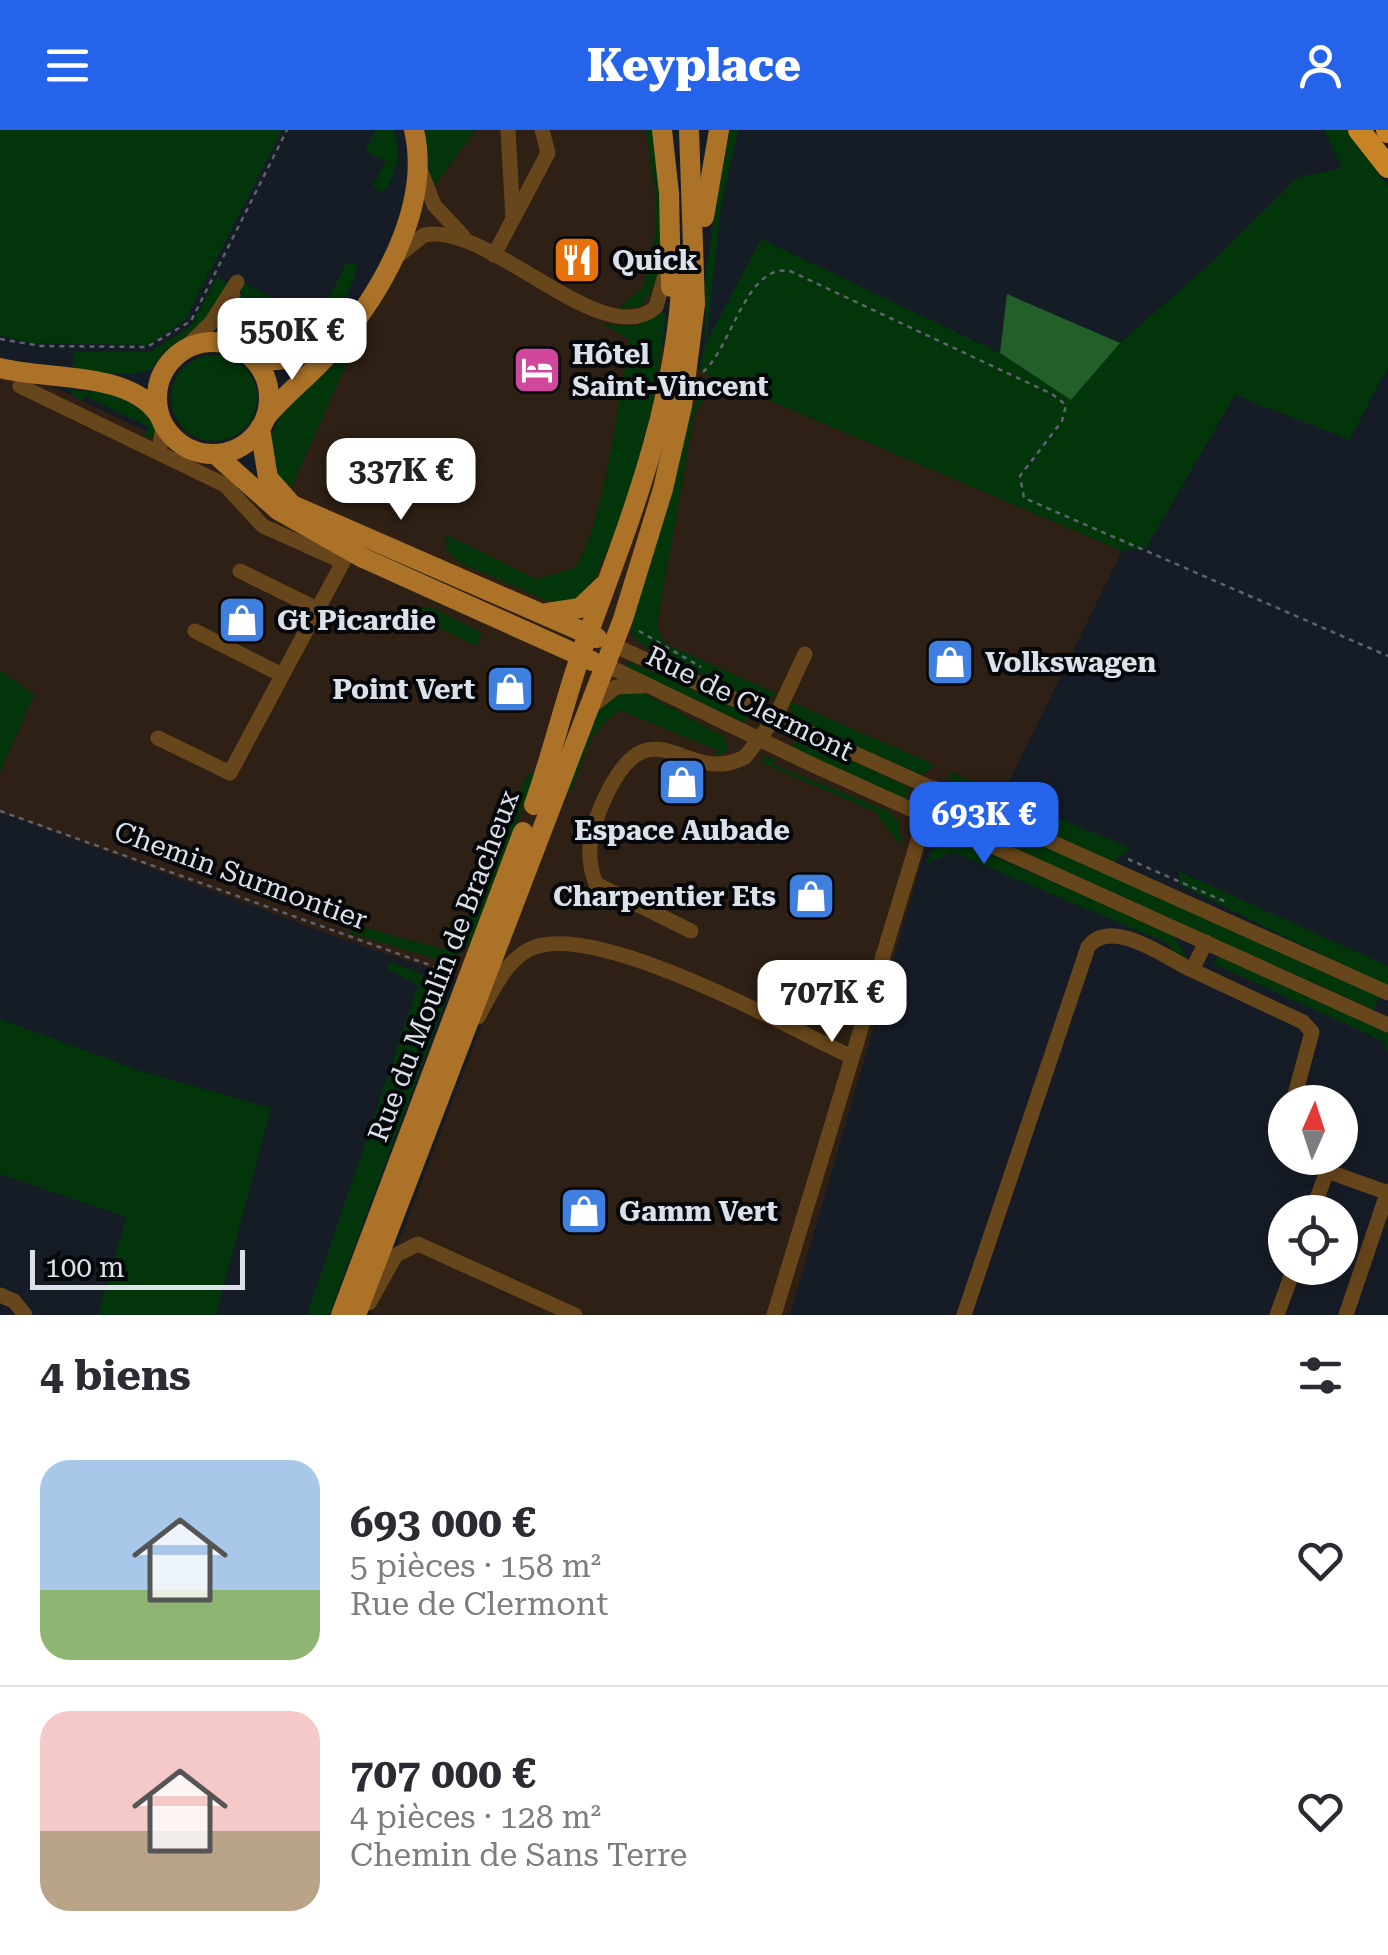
<!DOCTYPE html>
<html lang="fr">
<meta charset="utf-8">
<style>
:root{--surface:#fff;--page:#f7f7f7;--text:#2b2b33;--muted:#7c7c81;--line:#e1e1e2;--accent:#2563eb}
body{margin:0;font-family:"Roboto Serif",serif;background:var(--page);color:var(--text);height:100vh;display:flex;flex-direction:column;font-size:38px;white-space:nowrap}
*{box-sizing:border-box;margin:0}
p{font-size:32px;color:var(--muted)}
.icon{flex:none;width:55px;height:55px;fill:none;stroke:currentColor;stroke-width:2;stroke-linecap:round;stroke-linejoin:round}
.map{position:relative;height:1185px;overflow:hidden}
.sheet{display:flex;flex-direction:column;background:var(--surface);flex:1}
.sheet>*{flex:none}
.needle{width:65px;rotate:3deg}
.tools{position:absolute;left:1268px;top:955px;display:grid;gap:20px}
.tools a{display:grid;place-items:center;width:90px;height:90px;border-radius:50%;background:var(--surface);box-shadow:0 5px 25px #0003;font-size:50px}
.scale{position:absolute;left:30px;bottom:25px;width:215px;box-sizing:border-box;padding-left:10px;border:5px solid #dce0e8;border-top:0;font-size:28px;line-height:35px;white-space:nowrap;color:#dce0e8;-webkit-text-stroke:8px #05070b;paint-order:stroke}
.price{position:absolute;translate:-50% -85px;padding:0 22px;border-radius:20px;background:#fff;color:#222;font-size:32px;line-height:65px;filter:drop-shadow(0 2px 5px #0008)}
.price::after{content:'';position:absolute;left:50%;top:60px;width:30px;height:22px;margin-left:-15px;background:inherit;clip-path:polygon(0 0,100% 0,50% 100%)}
.price.active{background:var(--accent);color:#fff}
ul{padding:0;list-style:none}
li{display:flex;align-items:center;gap:30px;height:250px;padding:0 40px}
li+li{border-top:2px solid var(--line)}
li span{display:grid;place-items:center;flex:none;width:280px;height:200px;border-radius:30px;color:#555}
li>.icon{margin-inline-start:auto}
span .icon{width:120px;height:120px;fill:#fffc;stroke-width:1}
li b{font-size:42px}
h2{display:flex;justify-content:space-between;align-items:center;height:120px;padding:0 40px;font-size:42px}
header{display:flex;justify-content:space-between;align-items:center;height:130px;padding:0 40px;background:var(--accent);color:#fff;font-size:45px;font-weight:800}
.map>svg:first-child{display:block}
</style>
<header><svg class="icon" aria-label="menu" viewBox="0 0 24 24"><path d="M4 6h16M4 12h16M4 18h16"/></svg>Keyplace<svg class="icon" aria-label="person" viewBox="0 0 24 24"><circle cx="12" cy="8" r="4"/><path d="M4 21q1-7 8-7t8 7"/></svg></header>
<div class="map">
<svg width="1388" height="1185" viewBox="0 0 1388 1185">
<rect width="100%" height="100%" fill="#161c26"/>
<path fill="#2e2014" d="M476 0H646L656 65V212L699 240 1122 421 976 719 951 708 929 706 790 1185H371L495 860 342 809 0 682V642L34 565 0 540V231L286 369 359 204 433 57Z"/>
<g fill="#02350a">
<path d="M0 0H282L185 190 149 215 31 213 0 205Z"/>
<path d="M376 0H394C401 24 398 45 382 63L373 56 386 31 365 21Z"/>
<path d="M421 0H476L433 57Z"/>
<path d="M646 0H655C660 55 680 132 639 177L618 179 644 156 655 104 656 65Z"/>
<path d="M727 0H738L721 76 706 213 761 109 1000 223 1071 270 1120 213 1210 134 1298 47 1342 38 1324 0H1346L1388 56V237L1349 310 1235 265 1146 418 1122 421 717 248 694 286 657 494 664 513 777 564 763 573 652 522 631 505V485L690 282 713 247 699 240 705 216V149Z"/>
<path d="M347 132 358 136C343 187 308 236 247 213 236 194 238 174 243 153L318 189Z"/>
<path d="M217 147 228 153 201 197 166 220 150 240 131 244 73 243V222H150L191 196Z"/>
<path d="M659 182 666 184C655 286 632 378 584 469L553 473 461 433 447 421 445 404 536 449 575 438C606 388 617 272 630 210L603 194 636 196Z"/>
<path d="M363 196 286 370C282 361 275 351 272 342 254 285 330 232 363 196Z"/>
<circle cx="214" cy="268" r="43"/>
<path d="M68 260C117 263 140 259 161 309L144 307 148 297 85 266 81 271Z"/>
<path d="M429 476 482 503 476 516 408 483Z"/>
<path d="M628 531 746 583 749 587 742 592 625 539Z"/>
<path d="M0 540 34 565 0 642Z"/>
<path d="M640 561 726 608 727 621 716 627 717 620 619 580 592 606 571 662 567 660 592 589 611 565Z"/>
<path d="M789 571 935 635 922 645 792 588Z"/>
<path d="M798 606 910 658 904 671 792 619Z"/>
<path d="M765 626 774 629 772 634 888 681 899 692 902 717 875 682 762 633Z"/>
<path d="M950 642 1130 718 1114 732 951 659Z"/>
<path d="M528 643 535 645 471 814 450 833 349 803 351 794 443 819 458 810Z"/>
<path d="M954 675 1380 865 1374 880 948 690Z"/>
<path d="M951 708 1171 803 1189 831 1173 823 1169 814 953 722 927 734 931 721Z"/>
<path d="M1178 741 1388 836V857L1180 755Z"/>
<path d="M1219 826 1388 903V923L1383 911 1212 833Z"/>
<path d="M391 832 445 854 448 865 329 1185H307L418 855 386 838Z"/>
<path d="M0 889 144 942 271 978 216 1185H98L126 1087 0 1044Z"/>
</g>
<path fill="#236029" d="M1007 164 1120 213 1071 270 1000 223Z"/>
<g fill="none" stroke-linecap="round" stroke-linejoin="round">
<g stroke="#5f646e" stroke-width="2.5" stroke-dasharray="5 5" stroke-linecap="butt">
<path d="M0 209 41 216 147 217 191 191 287 0"/>
<path d="M703 242C732 217 746 133 790 141L1052 264 1066 275 1062 291 1020 346 1024 368 1388 526"/>
<path d="M639 501 701 537"/>
<path d="M0 681 452 843"/>
<path d="M1128 729 1226 772"/>
</g>
<g stroke="#68461b" stroke-width="15">
<path d="M508 0 513 88"/>
<path d="M420 39 434 75 463 106"/>
<path d="M399 125 424 105C489 91 603 224 656 177L665 145"/>
<path d="M494 125 548 23 542 0"/>
<path d="M233 165V195L246 223"/>
<path d="M181 222 211 193 237 152"/>
<path d="M20 256 225 355 263 396 343 432 349 420"/>
<path d="M159 322 163 295"/>
<path d="M240 441 317 479"/>
<path d="M195 501 282 545"/>
<path d="M613 515 1388 863"/>
<path d="M604 534 813 635 1388 895"/>
<path d="M593 575 616 557 642 556"/>
<path d="M158 608 230 643 343 432"/>
<path d="M691 801 596 754C584 724 591 700 603 672 651 565 684 659 745 627L775 588 805 524"/>
<path d="M1206 812 1192 840 1303 892 1312 902 1293 972"/>
<path d="M478 887C491 864 504 833 528 820 590 786 789 898 852 927"/>
<path d="M1285 995 1280 1012 1285 1022"/>
<path d="M1293 1028 1327 1041"/>
<path d="M1312 1082 1327 1041 1388 1063"/>
<path d="M0 1165 14 1171 25 1185"/>
<path d="M369 1173 396 1125 418 1114 575 1185"/>
<path d="M774 1185 934 658"/>
<path d="M964 1185 1088 817C1111 786 1166 828 1192 840"/>
<path d="M1277 1185 1294 1138"/>
<path d="M1346 1185 1388 1061"/>
</g>
<g stroke="#ab7228" stroke-width="20">
<path d="M662 0 669 63 671 157"/>
<path d="M704 87 719 0"/>
<circle cx="213" cy="268" r="56"/>
<path d="M253 229C289 234 311 224 335 198"/>
<path d="M0 238C48 251 129 240 159 285"/>
<path d="M266 287C286 263 312 244 332 220 381 164 432 77 414 0"/>
<path d="M260 298 268 348 292 375 597 508"/>
<path d="M215 324 278 380 363 428 592 531"/>
<path d="M547 483 580 478 603 456"/>
<path d="M534 675C553 622 565 568 584 515 629 392 677 275 682 142"/>
<path d="M341 1185 523 702"/>
<path d="M356 1185 623 489 663 359 682 276 695 174 689 0"/>
</g>
<g stroke="#c88324" stroke-width="22">
<path d="M1359 0 1388 37"/>
<path d="M1387 0 1388 2"/>
</g>
</g>
<defs>
<g id="restaurant-square" transform="scale(2.5)"><rect x="-9" y="-9" width="18" height="18" rx="4" fill="#e8710a" stroke="#05070b"/><path d="M-5-6h1v4h1v-4h1v4h1v-4h1v5L-1.5 .5V6h-2V.5L-5-1ZM5-6V6H3V1.5H1.5Q1.5-4 5-6Z" fill="#fff"/></g>
<g id="hotel-square" transform="scale(2.5)"><rect x="-9" y="-9" width="18" height="18" rx="4" fill="#d1479c" stroke="#05070b"/><path d="M-6-4.5h1.5V1H6V5H4.5V3h-9V5H-6ZM-4 0a1.8 1.8 0 1 1 3.6 0ZM.5 0V-2.5h3Q6-2.5 6 0Z" fill="#fff"/></g>
<g id="shop-square" transform="scale(2.5)"><rect x="-9" y="-9" width="18" height="18" rx="4" fill="#3f7fe0" stroke="#05070b"/><path d="M-5-2.5h2.3a2.7 3.5 0 0 1 5.4 0H5L5.5 6h-11ZM-1.5-2.5h3a1.5 2.3 0 0 0-3 0Z" fill="#fff"/></g>
</defs>
<g fill-rule="evenodd">
<use href="#restaurant-square" x="577" y="130"/>
<use href="#hotel-square" x="537" y="240"/>
<use href="#shop-square" x="242" y="490"/>
<use href="#shop-square" x="950" y="532"/>
<use href="#shop-square" x="510" y="559"/>
<use href="#shop-square" x="682" y="652"/>
<use href="#shop-square" x="811" y="766"/>
<use href="#shop-square" x="584" y="1081"/>
</g>
<g text-anchor="middle" stroke-width="8" stroke-linejoin="round" paint-order="stroke">
<g font-size="28" font-weight="bold" fill="#dce0e8" stroke="#05070b" text-anchor="start">
<text x="612" y="140">Quick</text>
<text x="572" y="234">Hôtel<tspan x="572" dy="32">Saint-Vincent</tspan></text>
<text x="277" y="500">Gt Picardie</text>
<text x="985" y="542">Volkswagen</text>
<text x="475" y="569" text-anchor="end">Point Vert</text>
<text x="682" y="710" text-anchor="middle">Espace Aubade</text>
<text x="776" y="776" text-anchor="end">Charpentier Ets</text>
<text x="619" y="1091">Gamm Vert</text>
</g>
<g font-size="28" fill="#dce0e8" stroke="#05070b">
<text transform="translate(750 573) rotate(26)" y="10">Rue de Clermont</text>
<text transform="translate(241 745) rotate(20)" y="10">Chemin Surmontier</text>
<text transform="translate(443 836) rotate(-69)" y="10">Rue du Moulin de Bracheux</text>
</g>
</g>
</svg>
<div class="tools">
<a><svg class="needle" viewBox="-14 -14 28 28"><path d="M0-13l5 13h-10z" fill="#e53935"/><path d="M0 13l5-13h-10z" fill="#7c7c81"/></svg></a>
<a><svg class="icon" aria-label="locate" viewBox="0 0 24 24"><circle cx="12" cy="12" r="6"/><path d="M12 2v4M12 18v4M2 12h4M18 12h4"/></svg></a>
</div>
<div class="scale">100 m</div>
<b class="price" style="left:292px;top:253px">550K €</b>
<b class="price" style="left:401px;top:393px">337K €</b>
<b class="price active" style="left:984px;top:737px">693K €</b>
<b class="price" style="left:832px;top:915px">707K €</b>
</div>
<section class="sheet">
<h2>4 biens<svg class="icon" aria-label="filters" viewBox="0 0 24 24"><path d="M4 7h16M4 17h16"/><circle cx="9" cy="7" r="2"/><circle cx="15" cy="17" r="2"/></svg></h2>
<ul>
<li><span style="background:linear-gradient(#a9c7e8 65%,#8fb573 0)"><svg class="icon" aria-label="home" viewBox="0 0 24 24"><path d="M3 11l9-7 9 7M6 9v11h12V9"/></svg></span><div><b>693 000 €</b><p>5 pièces · 158 m²</p><p>Rue de Clermont</p></div><svg class="icon" aria-label="heart" viewBox="0 0 24 24"><path d="M12 20l-8-8c-3-5 5-10 8-4 3-6 11-1 8 4z"/></svg></li>
<li><span style="background:linear-gradient(#f6c9c9 60%,#b9a48a 0)"><svg class="icon" aria-label="home" viewBox="0 0 24 24"><path d="M3 11l9-7 9 7M6 9v11h12V9"/></svg></span><div><b>707 000 €</b><p>4 pièces · 128 m²</p><p>Chemin de Sans Terre</p></div><svg class="icon" aria-label="heart" viewBox="0 0 24 24"><path d="M12 20l-8-8c-3-5 5-10 8-4 3-6 11-1 8 4z"/></svg></li>
</ul>
</section>
